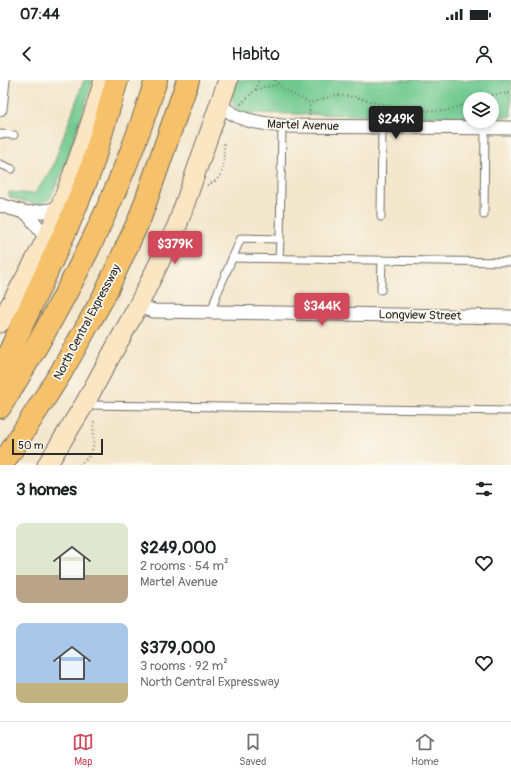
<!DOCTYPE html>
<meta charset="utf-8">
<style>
:root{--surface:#fff;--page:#f2f2f2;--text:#202124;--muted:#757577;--line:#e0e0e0;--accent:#d1495b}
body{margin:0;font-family:Pangolin,sans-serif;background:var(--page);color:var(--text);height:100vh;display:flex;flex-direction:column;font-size:15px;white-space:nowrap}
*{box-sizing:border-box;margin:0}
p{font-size:13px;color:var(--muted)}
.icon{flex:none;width:22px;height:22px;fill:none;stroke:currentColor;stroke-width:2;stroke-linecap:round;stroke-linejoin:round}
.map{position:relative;height:385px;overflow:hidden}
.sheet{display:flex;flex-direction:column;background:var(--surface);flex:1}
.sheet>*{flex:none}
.buttons{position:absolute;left:463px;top:12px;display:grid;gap:8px}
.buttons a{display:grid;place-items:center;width:36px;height:36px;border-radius:50%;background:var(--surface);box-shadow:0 2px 6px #0003;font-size:20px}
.scale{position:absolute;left:12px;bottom:10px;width:91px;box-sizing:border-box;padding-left:4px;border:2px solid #2b2b2b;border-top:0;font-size:11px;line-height:14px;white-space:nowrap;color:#2b2b2b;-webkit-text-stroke:3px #fbf7ec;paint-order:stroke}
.price{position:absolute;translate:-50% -34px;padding:0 9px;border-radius:4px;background:var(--accent);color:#fff;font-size:13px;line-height:26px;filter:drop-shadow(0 1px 2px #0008)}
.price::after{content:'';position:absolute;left:50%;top:24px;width:12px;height:9px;margin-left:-6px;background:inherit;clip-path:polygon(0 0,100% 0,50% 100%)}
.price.on{background:#222;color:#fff}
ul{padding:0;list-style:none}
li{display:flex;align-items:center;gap:12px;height:100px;padding:0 16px}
li span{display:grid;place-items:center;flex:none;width:112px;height:80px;border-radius:8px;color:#555}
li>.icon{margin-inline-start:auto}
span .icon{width:48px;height:48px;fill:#fffc;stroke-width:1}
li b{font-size:17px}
h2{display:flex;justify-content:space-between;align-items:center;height:48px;padding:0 16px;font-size:17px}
.status{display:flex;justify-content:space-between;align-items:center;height:28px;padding:0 20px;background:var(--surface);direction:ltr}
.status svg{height:11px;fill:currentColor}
header{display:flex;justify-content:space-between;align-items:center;height:52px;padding:0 16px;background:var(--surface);font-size:18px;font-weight:600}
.tab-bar{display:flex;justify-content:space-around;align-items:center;height:56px;border-top:1px solid var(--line);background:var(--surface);font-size:11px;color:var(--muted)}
.tab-bar a{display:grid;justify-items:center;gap:2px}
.tab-bar .on{color:var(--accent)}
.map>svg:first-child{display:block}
</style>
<div class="status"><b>07:44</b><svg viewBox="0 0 49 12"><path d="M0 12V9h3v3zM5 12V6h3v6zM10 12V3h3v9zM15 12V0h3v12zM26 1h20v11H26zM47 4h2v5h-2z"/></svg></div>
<header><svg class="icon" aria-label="back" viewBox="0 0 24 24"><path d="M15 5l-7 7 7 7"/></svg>Habito<svg class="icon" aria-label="person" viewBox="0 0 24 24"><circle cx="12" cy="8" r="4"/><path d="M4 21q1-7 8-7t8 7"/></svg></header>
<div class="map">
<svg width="511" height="385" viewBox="0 0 511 385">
<rect width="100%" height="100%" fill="#fbf7ec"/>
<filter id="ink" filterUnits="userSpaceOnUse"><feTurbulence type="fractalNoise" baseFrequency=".025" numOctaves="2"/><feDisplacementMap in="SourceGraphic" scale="8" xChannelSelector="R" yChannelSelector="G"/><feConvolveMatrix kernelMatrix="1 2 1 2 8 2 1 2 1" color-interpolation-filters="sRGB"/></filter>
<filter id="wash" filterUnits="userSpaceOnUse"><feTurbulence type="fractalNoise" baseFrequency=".012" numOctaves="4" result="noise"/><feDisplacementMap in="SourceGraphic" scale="16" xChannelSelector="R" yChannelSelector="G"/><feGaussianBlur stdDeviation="0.9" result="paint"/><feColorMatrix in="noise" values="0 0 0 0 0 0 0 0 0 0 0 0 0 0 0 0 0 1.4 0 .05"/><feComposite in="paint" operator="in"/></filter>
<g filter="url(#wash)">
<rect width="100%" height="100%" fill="#f3e7cd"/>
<g fill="#6fc990" stroke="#4d7a5e">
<path d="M84 0H93L65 86 50 119 43 122V125L17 120 9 116V112L34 114 51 91Z"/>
<path d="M237 0H511V37H492V19H470V37L244 33C227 27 232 14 237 0Z"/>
</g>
</g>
<g filter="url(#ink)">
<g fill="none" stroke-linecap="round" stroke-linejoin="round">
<g stroke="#716d64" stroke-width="9">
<g id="lane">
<path d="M0 54 14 55"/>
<path d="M0 84 12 89"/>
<path d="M484 135 485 48"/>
<path d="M381 137 382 47"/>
<path d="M280 159 282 46"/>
<path d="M232 178 511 182"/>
<path d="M381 210 382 180"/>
<path d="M211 232 217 214 241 158 280 159 279 178"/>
<path d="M86 325 511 331"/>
</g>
</g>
<g stroke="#716d64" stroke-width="15">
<g id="street">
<path d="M220 25C241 42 256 42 282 46L511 48"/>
<path d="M0 29 3 0"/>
<path d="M0 125 27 133 58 129"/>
<path d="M27 133 46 158"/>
<path d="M138 226 154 231 511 237"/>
</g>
</g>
<g stroke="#716d64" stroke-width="21">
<g id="secondary">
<path d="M0 243C16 214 33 186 47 157 70 107 88 53 104 0"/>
<path d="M47 385 84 325 138 226 177 146 228 0"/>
</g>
</g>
<g stroke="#716d64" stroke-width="24">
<g id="highway">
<path d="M0 306 10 271 70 141 91 89 117 0"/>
<path d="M0 327C64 224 120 117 156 0"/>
<path d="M2 385 60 294 103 218 140 138 188 0"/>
</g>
</g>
<g stroke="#716d64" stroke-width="2" stroke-dasharray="1 3" stroke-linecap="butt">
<path d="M275 0 285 10 310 23 336 15 356 17 400 30 445 31 470 23"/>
<path d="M256 10 264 7 279 5"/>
<path d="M481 19 490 15 511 13"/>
<path d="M241 24 255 10 259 0"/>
<path d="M309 35 310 23"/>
<path d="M207 105C228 98 223 79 224 61"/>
<path d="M79 385C99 371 92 361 94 339"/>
</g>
<use href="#lane" stroke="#fff" stroke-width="7"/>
<use href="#street" stroke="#fff" stroke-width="13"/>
<use href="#secondary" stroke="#fbe6c4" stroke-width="19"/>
<use href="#highway" stroke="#f5c16b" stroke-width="22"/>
</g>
</g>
<g text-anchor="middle" stroke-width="3.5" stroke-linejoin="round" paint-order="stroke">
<g font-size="12" fill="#2b2b2b" stroke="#fbf7ec">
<text transform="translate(303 45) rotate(2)" y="4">Martel Avenue</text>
<text transform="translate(420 235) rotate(1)" y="4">Longview Street</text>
<text transform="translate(87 242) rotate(-62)" y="4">North Central Expressway</text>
</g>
</g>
</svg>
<div class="buttons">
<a><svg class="icon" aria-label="layers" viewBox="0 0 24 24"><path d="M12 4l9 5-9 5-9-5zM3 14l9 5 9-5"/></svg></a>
</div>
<div class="scale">50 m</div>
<b class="price on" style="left:396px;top:60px">$249K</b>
<b class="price" style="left:175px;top:185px">$379K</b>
<b class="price" style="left:322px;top:247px">$344K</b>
</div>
<section class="sheet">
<h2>3 homes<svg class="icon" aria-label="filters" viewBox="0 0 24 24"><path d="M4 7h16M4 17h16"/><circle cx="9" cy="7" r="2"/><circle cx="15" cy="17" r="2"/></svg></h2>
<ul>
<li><span style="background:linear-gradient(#dfe7d0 65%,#b9a48a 0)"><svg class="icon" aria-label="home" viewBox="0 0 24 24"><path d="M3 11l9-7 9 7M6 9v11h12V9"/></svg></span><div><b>$249,000</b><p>2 rooms · 54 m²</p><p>Martel Avenue</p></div><svg class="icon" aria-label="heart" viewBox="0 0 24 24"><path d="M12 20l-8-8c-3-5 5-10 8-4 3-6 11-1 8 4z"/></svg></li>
<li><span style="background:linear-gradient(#a9c7e8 75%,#c2b280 0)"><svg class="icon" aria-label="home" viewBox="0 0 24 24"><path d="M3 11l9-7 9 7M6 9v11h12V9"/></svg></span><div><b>$379,000</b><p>3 rooms · 92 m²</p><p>North Central Expressway</p></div><svg class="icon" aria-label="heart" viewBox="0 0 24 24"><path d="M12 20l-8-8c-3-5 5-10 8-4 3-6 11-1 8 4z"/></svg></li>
</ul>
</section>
<nav class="tab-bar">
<a class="on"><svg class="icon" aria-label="map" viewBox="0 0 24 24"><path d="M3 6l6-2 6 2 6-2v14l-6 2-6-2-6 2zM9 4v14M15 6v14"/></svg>Map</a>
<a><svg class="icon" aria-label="saved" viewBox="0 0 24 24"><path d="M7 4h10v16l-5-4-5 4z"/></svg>Saved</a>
<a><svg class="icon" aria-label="home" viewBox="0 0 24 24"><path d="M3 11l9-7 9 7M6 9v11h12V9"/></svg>Home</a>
</nav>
